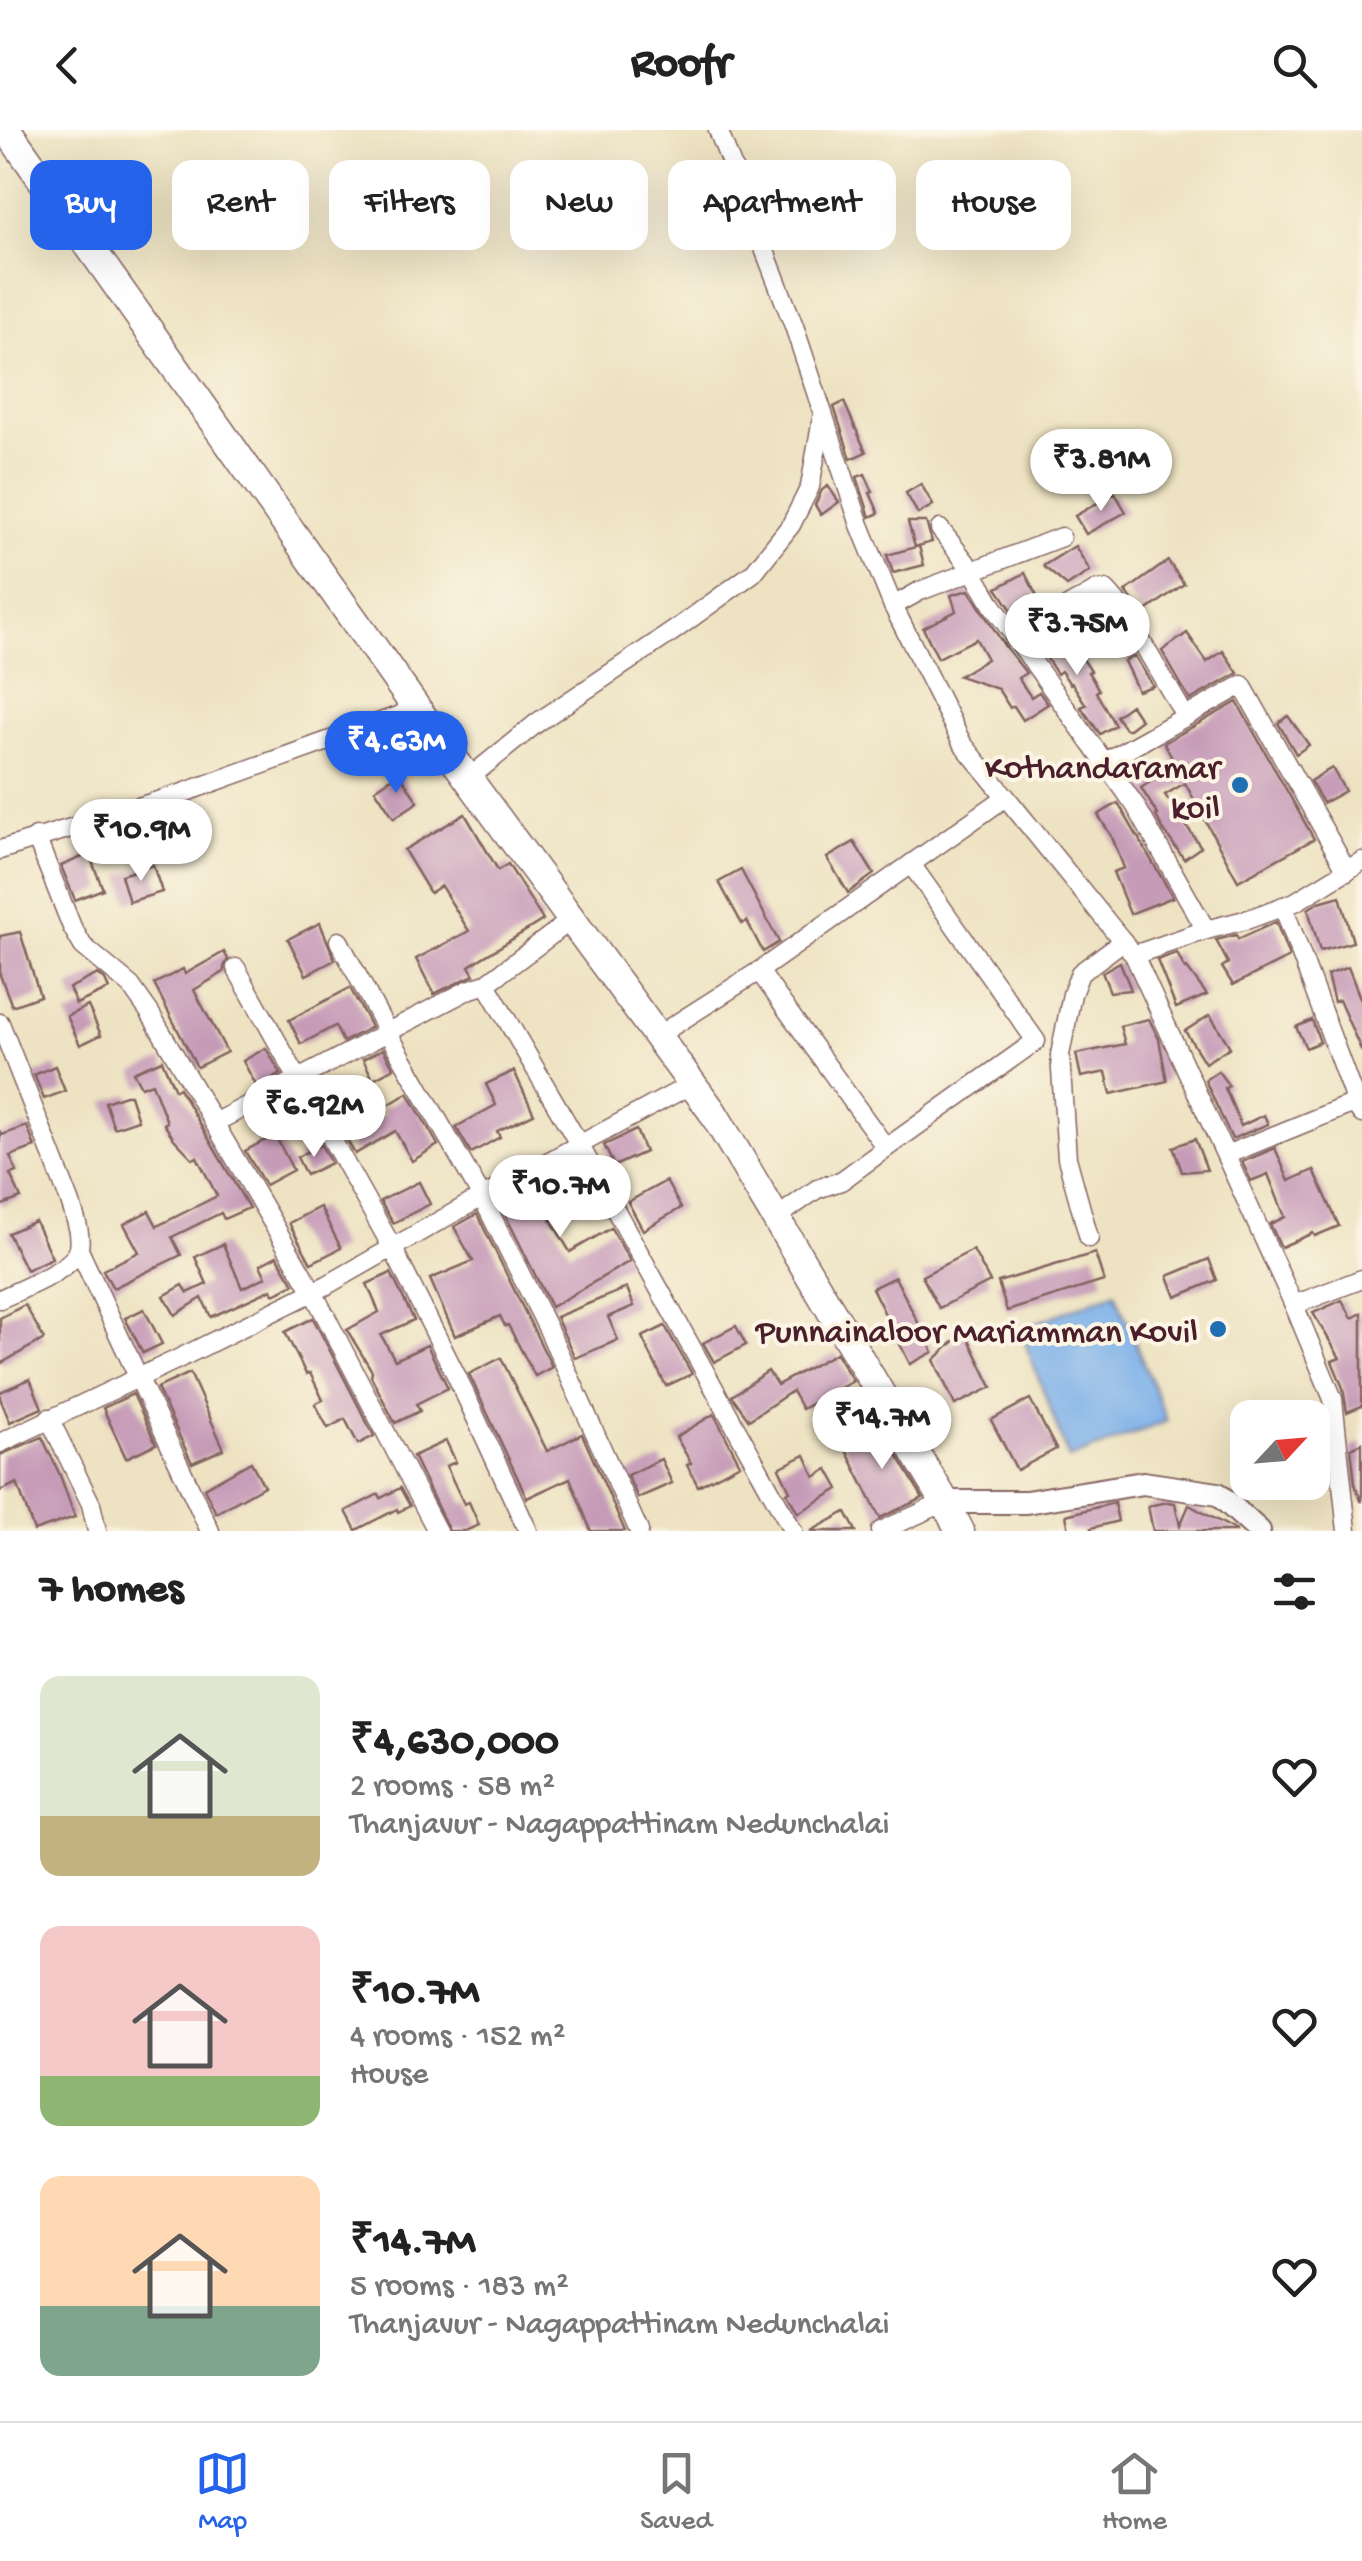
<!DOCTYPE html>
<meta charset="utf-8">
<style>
:root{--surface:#fff;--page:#f2f2f2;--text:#222;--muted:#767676;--line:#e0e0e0;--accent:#2563eb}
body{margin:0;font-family:"Gochi Hand",sans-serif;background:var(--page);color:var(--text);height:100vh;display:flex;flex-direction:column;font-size:38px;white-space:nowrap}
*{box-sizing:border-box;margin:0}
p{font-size:32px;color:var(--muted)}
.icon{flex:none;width:55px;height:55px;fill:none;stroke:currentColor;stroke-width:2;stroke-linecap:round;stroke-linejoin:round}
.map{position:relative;height:1401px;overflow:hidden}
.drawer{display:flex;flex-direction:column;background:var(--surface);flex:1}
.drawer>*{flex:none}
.top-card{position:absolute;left:30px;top:30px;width:1302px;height:90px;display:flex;gap:20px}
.needle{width:65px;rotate:64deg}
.buttons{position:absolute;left:1230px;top:1270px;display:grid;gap:20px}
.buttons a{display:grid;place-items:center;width:100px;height:100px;border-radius:20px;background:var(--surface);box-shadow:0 10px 40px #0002;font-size:50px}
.price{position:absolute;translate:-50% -85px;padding:0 22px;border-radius:35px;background:#fff;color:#222;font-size:32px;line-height:65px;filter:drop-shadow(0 2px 5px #0008)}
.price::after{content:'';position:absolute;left:50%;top:60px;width:30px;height:22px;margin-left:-15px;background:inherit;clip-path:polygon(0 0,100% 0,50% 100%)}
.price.current{background:var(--accent);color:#fff}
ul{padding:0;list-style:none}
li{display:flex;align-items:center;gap:30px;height:250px;padding:0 40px}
li span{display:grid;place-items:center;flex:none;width:280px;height:200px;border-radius:20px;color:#555}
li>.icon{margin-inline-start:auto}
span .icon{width:120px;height:120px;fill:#fffc;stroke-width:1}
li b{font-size:42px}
h2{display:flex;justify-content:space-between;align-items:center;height:120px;padding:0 40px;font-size:42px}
.tag{padding:0 35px;border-radius:20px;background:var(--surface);box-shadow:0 10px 40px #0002;font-size:35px;line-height:90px}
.tag.current{background:var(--accent);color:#fff}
header{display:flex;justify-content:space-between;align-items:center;height:130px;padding:0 40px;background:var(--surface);font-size:45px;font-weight:700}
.menu{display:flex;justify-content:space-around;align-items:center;height:140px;border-top:2px solid var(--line);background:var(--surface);font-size:28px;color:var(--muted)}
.menu a{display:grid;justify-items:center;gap:5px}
.menu .current{color:var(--accent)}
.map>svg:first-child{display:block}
</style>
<header><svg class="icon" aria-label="back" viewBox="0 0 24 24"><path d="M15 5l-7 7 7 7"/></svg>Roofr<svg class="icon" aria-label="search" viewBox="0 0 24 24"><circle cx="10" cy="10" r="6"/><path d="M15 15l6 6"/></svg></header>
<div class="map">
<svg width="1362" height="1401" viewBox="0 0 1362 1401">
<rect width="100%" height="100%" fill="#fcf5e5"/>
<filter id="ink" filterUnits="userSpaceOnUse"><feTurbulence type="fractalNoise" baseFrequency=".01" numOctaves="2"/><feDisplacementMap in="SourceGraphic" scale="20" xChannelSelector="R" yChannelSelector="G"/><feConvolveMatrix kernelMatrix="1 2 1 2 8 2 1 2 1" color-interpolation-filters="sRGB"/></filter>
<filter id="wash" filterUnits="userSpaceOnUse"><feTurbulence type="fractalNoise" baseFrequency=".0048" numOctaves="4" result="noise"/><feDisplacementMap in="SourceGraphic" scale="40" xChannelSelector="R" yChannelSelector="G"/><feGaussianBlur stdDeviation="2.25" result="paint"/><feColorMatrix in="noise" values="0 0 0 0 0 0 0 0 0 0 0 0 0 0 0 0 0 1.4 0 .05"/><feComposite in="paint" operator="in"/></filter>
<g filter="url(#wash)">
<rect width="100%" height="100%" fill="#ede2c1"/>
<path fill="#7bb0e9" stroke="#62688a" stroke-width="2.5" d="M1115 1162 1167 1291 1069 1329 1020 1199Z"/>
<g id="blocks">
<g fill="#c69bb8">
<path d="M844 272 866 322 851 329 834 277Z"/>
<path d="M865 344 873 362 870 363 879 383 870 387 857 347Z"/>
<path d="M921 354 933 375 918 384 906 363Z"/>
<path d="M828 356 839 372 821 385 815 375 822 360Z"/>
<path d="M1115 363 1126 382 1086 404 1075 386Z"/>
<path d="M908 392H926L932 412 915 417Z"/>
<path d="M919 416 924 435 893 443 887 425Z"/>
<path d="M1075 416 1090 441 1067 456 1043 436Z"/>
<path d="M1168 431 1184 454 1142 484 1126 461Z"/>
<path d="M1025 443 1041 474 1017 488 997 458Z"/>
<path d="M969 460 1004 515 1026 543 1018 548 1031 567 1039 562 1048 574 1023 590 1014 576 1010 578 998 559 959 546 987 529 976 509 938 528 923 498 956 481 951 465Z"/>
<path d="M1058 497 1080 531 1083 529 1091 541 1088 542 1099 560 1096 562 1115 595 1100 604 1081 577 1086 575 1072 553 1070 554 1061 541 1057 544 1045 526 1049 524 1044 516 1048 513 1043 506Z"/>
<path d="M1187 503 1207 532 1223 521 1238 543 1190 570 1162 521Z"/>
<path d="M1135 526 1153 556 1138 561 1124 531Z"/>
<path d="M1237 572 1314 709 1238 751 1185 653 1165 665 1201 717 1184 729 1164 701 1156 686 1158 685 1141 658 1176 636 1164 613Z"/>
<path d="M1131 575 1141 590 1129 599H1125L1116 586Z"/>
<path d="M1288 586 1309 615 1296 624 1278 593Z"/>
<path d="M1332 638 1345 661 1323 673 1310 651Z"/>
<path d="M399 643 418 672 394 688 375 659Z"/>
<path d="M1118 673 1173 767 1130 784 1113 742 1124 738 1112 707 1098 685Z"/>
<path d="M465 684 498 740 508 734 543 790 469 836 474 845 434 864 416 829 469 801 441 756 430 763 404 720Z"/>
<path d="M854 712 874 744 848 763 827 728Z"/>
<path d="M89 724 103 759 75 770 61 736Z"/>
<path d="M153 735 162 762 129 772 121 745Z"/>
<path d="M741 740 779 812 763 822 747 791 742 794 719 752Z"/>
<path d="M1340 766 1353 812 1320 821 1308 779 1319 772Z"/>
<path d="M1276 792 1289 827 1233 855 1222 837 1228 833 1216 810 1236 805 1238 809Z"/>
<path d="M320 793 335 830 306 845 288 809Z"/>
<path d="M20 802 40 866 12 876 0 845V806Z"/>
<path d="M224 822 228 829 224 837V842L194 860 227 922 197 937 154 854 183 839 185 844Z"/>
<path d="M1177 823 1185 839 1187 838 1207 865 1176 878 1157 830Z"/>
<path d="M1120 832 1131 860 1110 862 1102 842Z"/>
<path d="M1348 837 1362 873V922L1339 870 1334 872 1327 845Z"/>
<path d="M98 844 105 850 109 859 76 874 69 858Z"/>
<path d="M350 858 371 897 343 912 335 896 301 914 289 890Z"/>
<path d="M88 876 101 905 80 915 67 886Z"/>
<path d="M1210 885 1230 917 1205 933 1185 901Z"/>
<path d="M1149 889 1159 909 1167 951 1111 964 1106 942 1081 947 1076 924 1125 914 1120 896Z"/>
<path d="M1312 890 1320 912 1306 918 1296 897Z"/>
<path d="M266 918 281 944 257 957 243 931Z"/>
<path d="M383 919 394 938 373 949 363 929Z"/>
<path d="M162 930 175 960 179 958 249 1078 224 1089 221 1083 172 1107 181 1125 113 1158 103 1140 139 1122 124 1094 149 1081 157 1096 217 1066 197 1027 193 1029 174 1009 164 994 167 992 152 953 141 957 133 942Z"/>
<path d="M55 936 65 961 44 969 34 945Z"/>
<path d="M514 941 534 984 497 1001 500 1007 471 1023 456 997 496 975 486 954Z"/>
<path d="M1218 941 1229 956 1225 958 1241 996 1264 985 1268 994 1232 1009 1205 950Z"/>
<path d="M408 963 438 1015 412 1031 395 1001 355 1024 345 1007 385 984 382 979Z"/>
<path d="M125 965H130L138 990 114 998 105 972Z"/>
<path d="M27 996 35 1017 10 1026 17 1042 10 1044 21 1068 0 1076V1002L2 1005Z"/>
<path d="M636 1000 645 1022 614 1036 604 1015Z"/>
<path d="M275 1005 293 1040 265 1055 245 1021Z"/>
<path d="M1195 1009 1207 1040 1182 1042 1173 1017Z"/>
<path d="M321 1015 331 1033 306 1045 297 1027Z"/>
<path d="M1275 1018 1289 1051 1314 1040 1339 1096 1315 1106 1313 1103 1281 1117 1270 1094 1285 1087 1268 1044 1251 1051 1242 1032Z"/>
<path d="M580 1041 593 1065 551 1090 570 1122 611 1098 630 1131 551 1177 499 1072 530 1055 537 1068Z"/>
<path d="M666 1051 681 1078 643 1100 628 1072Z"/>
<path d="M419 1052 430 1074 393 1093 380 1071Z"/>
<path d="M320 1077 341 1118 311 1133 289 1093Z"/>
<path d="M477 1084 552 1237 535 1246 508 1195 505 1196 500 1186 455 1206 430 1149 473 1131 454 1097Z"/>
<path d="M35 1091 52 1128 26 1140 8 1103Z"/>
<path d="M223 1114 242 1158 266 1147 260 1135 277 1126 294 1154 274 1164 272 1159 211 1187 202 1168 175 1185 164 1166 183 1155 188 1163 207 1154 195 1127Z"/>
<path d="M973 1120 990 1152 939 1178 922 1146Z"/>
<path d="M1095 1123 1104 1151 1007 1181 998 1152Z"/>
<path d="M1209 1129 1217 1150 1176 1167 1168 1146Z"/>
<path d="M391 1143 414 1190 381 1205 395 1230 427 1215 448 1258 416 1274 420 1281 395 1293 371 1246 372 1241 347 1200 379 1182 367 1154Z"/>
<path d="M895 1147 933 1222 910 1234 872 1158Z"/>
<path d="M627 1158 634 1176 608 1187 618 1210 575 1228 556 1187Z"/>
<path d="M1342 1170 1352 1188 1362 1183V1276L1347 1282 1343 1258 1332 1231 1340 1228 1313 1183Z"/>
<path d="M25 1175 44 1209 0 1234V1188Z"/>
<path d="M144 1179 162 1214 143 1223 125 1188Z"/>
<path d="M313 1188 374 1306 358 1314 345 1289 328 1298 315 1274 323 1270 310 1243 306 1244 285 1202Z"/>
<path d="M665 1196 692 1244 666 1256 642 1207Z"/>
<path d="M736 1196 746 1215 714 1232 703 1213Z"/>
<path d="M965 1201 992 1257 955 1275 934 1230Z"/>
<path d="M836 1223 853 1251 802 1279 792 1261 749 1290 732 1266 768 1241 777 1255Z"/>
<path d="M501 1228 547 1321 582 1304 625 1401H591L570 1348 527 1368 469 1244Z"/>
<path d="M190 1243 224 1319 192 1333 157 1258Z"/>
<path d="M30 1249 42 1278 10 1292 0 1268V1262Z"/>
<path d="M133 1264 156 1314 126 1328 103 1278Z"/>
<path d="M1030 1269 1056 1319 1017 1340 991 1290Z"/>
<path d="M714 1284 740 1334 698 1356 687 1335 691 1333 676 1307Z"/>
<path d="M880 1296 923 1368 880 1388 843 1314Z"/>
<path d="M42 1307 60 1345 75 1387 34 1401 17 1353 0 1361V1325Z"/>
<path d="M446 1311 456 1332 446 1336 464 1374 469 1372 479 1395 465 1401H449L413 1326Z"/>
<path d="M1362 1313V1371H1361L1355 1354 1351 1318Z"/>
<path d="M805 1325 815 1347 828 1339 839 1359 798 1383 787 1363 790 1361 779 1338Z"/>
<path d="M661 1329 672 1353 638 1368 627 1345Z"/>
<path d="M251 1332 264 1356 216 1383 204 1358Z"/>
<path d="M400 1358 410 1376 398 1382 397 1379 356 1400 346 1381 379 1364 381 1368Z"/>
<path d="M1168 1372 1175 1373 1180 1396 1189 1375 1237 1401H1153L1148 1376Z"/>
<path d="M1114 1373 1118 1391 1091 1398 1092 1401H1069L1066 1385Z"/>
<path d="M846 1382 856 1401H811Z"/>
</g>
</g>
</g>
<g filter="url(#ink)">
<use href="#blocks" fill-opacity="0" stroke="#836360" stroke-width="2.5"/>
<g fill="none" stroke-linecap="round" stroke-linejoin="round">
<g stroke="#836360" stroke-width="21">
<g id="minor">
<path d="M718 0 794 196 860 395 893 476 962 613 1134 825 1294 1175 1333 1269 1347 1401"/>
<path d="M940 399 972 440 993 476 1135 675 1206 800"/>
<path d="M893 476 920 461 1061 407"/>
<path d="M1014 508 1097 460H1106L1122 478 1185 586"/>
<path d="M1103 633 1242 555 1347 741"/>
<path d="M469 648 538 592 672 502 753 443 791 395 810 357 822 288"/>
<path d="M36 707 72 797 83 816 131 856 150 883 313 1162 437 1401"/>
<path d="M0 720 183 663 417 579"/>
<path d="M1283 776 1352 962 1354 973 1362 984"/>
<path d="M339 811 388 903 482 1067 548 1199 639 1401"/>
<path d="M1134 825 1206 800 1249 789 1295 772 1362 731"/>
<path d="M236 838 392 1117 457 1247 528 1401"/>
<path d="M759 841 886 1018 1036 911 911 734"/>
<path d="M486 854 579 1014 793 1401"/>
<path d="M0 893 70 1071C74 1085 82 1103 79 1118 75 1139 19 1160 0 1169"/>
<path d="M657 906 759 841 1006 667"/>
<path d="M214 993 468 860 486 854 571 790"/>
<path d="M1226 1025 1354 973"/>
<path d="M776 1088 817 1059 841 1051 886 1018"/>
<path d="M1089 1108 1067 1028 1060 925 1072 864 1080 843 1123 811"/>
<path d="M79 1120 210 1401"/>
<path d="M1294 1175 1362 1149"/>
<path d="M49 1288 91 1374 97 1401"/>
<path d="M0 1313 180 1228 327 1155 462 1078 692 954"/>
<path d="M881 1401 945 1372"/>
</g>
</g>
<g stroke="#836360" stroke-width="26">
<path id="major" d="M945 1372H1026L1143 1353 1218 1364 1259 1401"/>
</g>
<g stroke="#836360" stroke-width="31">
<path id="highway" d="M7 0 417 579 712 981 945 1372 960 1401"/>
</g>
<use href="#minor" stroke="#fff" stroke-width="18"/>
<use href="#major" stroke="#fff" stroke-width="22"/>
<use href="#highway" stroke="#fff" stroke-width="28"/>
</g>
</g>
<g fill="#1f6fb2" stroke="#fcf5e5" stroke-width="4">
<circle cx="1240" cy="655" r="10"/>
<circle cx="1218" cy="1199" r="10"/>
</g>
<g text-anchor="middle" stroke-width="8" stroke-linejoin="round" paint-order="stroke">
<g font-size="35" fill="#4a1f2b" stroke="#fcf5e5" text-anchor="end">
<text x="1220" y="647">Kothandaramar<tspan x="1220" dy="40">koil</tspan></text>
<text x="1198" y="1211">Punnainaloor Mariamman Kovil</text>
</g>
</g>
</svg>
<div class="buttons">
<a><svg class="needle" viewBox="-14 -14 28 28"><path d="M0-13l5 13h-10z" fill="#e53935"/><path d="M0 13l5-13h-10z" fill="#767676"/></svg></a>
</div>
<b class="price" style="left:1101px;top:384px">₹3.81M</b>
<b class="price" style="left:1077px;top:548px">₹3.75M</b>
<b class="price current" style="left:396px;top:666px">₹4.63M</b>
<b class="price" style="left:141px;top:754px">₹10.9M</b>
<b class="price" style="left:314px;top:1030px">₹6.92M</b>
<b class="price" style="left:560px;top:1110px">₹10.7M</b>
<b class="price" style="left:882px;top:1342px">₹14.7M</b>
<div class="top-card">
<a class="tag current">Buy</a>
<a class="tag">Rent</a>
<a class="tag">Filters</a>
<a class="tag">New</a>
<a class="tag">Apartment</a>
<a class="tag">House</a>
</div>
</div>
<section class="drawer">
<h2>7 homes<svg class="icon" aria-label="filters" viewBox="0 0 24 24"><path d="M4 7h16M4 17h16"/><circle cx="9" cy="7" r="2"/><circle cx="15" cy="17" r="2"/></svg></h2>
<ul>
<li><span style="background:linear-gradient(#dfe7d0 70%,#c2b280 0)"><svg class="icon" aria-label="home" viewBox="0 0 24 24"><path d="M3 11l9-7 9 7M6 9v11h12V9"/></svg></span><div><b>₹4,630,000</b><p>2 rooms · 58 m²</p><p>Thanjavur - Nagappattinam Nedunchalai</p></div><svg class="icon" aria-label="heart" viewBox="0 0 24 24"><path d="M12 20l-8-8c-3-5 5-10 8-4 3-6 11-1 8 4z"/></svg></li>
<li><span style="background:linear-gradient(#f6c9c9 75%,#8fb573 0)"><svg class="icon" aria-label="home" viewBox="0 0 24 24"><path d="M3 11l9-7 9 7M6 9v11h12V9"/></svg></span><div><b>₹10.7M</b><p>4 rooms · 152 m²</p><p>House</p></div><svg class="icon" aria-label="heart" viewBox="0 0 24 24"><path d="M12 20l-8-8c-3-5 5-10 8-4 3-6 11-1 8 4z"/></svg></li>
<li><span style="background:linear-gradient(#ffd9b3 65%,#7fa58c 0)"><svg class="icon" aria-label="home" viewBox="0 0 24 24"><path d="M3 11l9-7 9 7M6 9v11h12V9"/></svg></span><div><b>₹14.7M</b><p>5 rooms · 183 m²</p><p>Thanjavur - Nagappattinam Nedunchalai</p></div><svg class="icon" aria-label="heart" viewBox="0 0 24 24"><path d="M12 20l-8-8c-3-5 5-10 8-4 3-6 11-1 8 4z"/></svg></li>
</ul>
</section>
<nav class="menu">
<a class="current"><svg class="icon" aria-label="map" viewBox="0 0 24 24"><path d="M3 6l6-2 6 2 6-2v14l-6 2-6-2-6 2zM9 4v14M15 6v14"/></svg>Map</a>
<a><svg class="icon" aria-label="saved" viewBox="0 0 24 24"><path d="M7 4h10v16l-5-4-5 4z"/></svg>Saved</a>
<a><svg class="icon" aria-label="home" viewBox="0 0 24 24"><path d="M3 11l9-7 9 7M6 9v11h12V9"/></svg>Home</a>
</nav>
